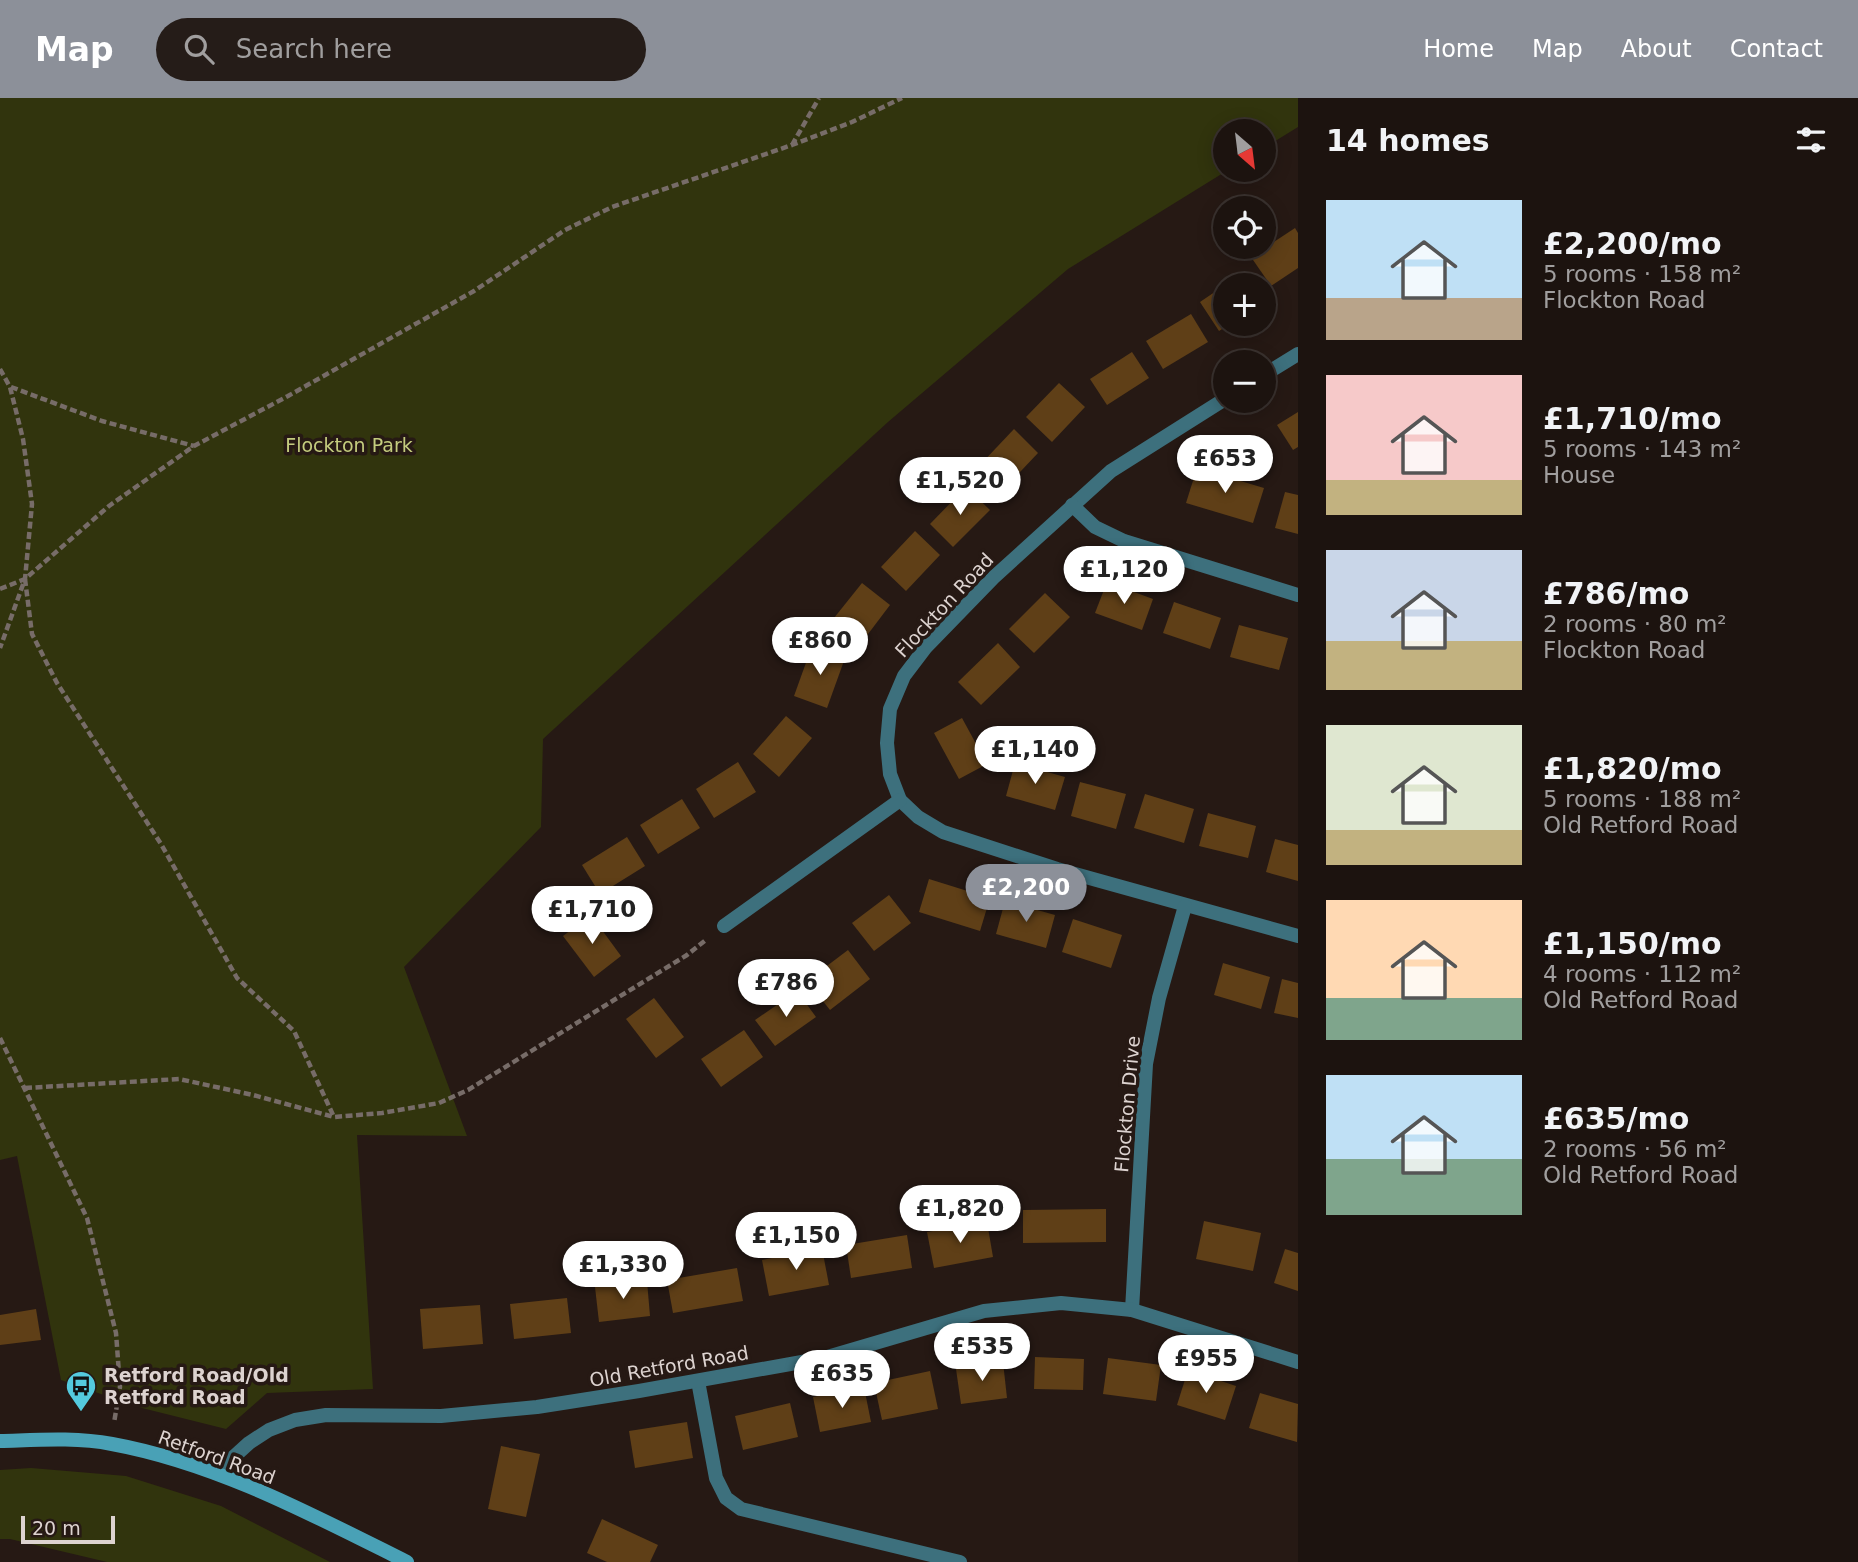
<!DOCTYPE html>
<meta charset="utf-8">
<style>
:root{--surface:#1c130f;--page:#251c18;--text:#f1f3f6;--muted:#a09e9e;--line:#3a322f;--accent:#8c9099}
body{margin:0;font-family:"DejaVu Sans",sans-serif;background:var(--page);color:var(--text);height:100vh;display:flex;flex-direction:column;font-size:26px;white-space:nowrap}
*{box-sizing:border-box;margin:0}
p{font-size:23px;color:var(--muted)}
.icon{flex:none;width:38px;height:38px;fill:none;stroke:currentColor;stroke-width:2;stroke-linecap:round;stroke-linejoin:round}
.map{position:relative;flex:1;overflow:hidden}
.panel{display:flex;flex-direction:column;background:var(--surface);width:560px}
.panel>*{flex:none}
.needle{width:46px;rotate:152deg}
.buttons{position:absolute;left:1213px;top:21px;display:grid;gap:14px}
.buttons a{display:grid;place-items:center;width:63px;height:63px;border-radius:50%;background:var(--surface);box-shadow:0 4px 18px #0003,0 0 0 2px var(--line);font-size:35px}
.scale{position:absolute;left:21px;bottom:18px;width:94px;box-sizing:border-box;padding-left:7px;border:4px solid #ddd3d0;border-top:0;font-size:19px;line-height:24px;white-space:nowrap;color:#ddd3d0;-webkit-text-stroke:5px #261914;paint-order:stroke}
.price{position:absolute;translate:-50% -60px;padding:0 16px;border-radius:24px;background:#fff;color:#222;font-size:23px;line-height:46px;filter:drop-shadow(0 2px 4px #0008)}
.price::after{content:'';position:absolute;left:50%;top:42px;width:21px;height:16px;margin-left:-10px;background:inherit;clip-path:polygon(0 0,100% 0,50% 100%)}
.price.active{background:var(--accent);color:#fff}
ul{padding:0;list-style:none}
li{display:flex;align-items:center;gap:21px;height:175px;padding:0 28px}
li span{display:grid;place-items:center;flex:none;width:196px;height:140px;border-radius:0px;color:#555}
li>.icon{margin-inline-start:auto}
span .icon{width:84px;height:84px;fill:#fffc;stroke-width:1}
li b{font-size:30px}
h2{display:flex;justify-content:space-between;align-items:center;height:84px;padding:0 28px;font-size:30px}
header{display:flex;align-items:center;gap:42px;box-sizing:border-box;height:98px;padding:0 35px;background:var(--accent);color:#fff}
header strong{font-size:33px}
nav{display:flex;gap:38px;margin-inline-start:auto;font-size:24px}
.search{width:490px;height:63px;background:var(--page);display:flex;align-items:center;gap:18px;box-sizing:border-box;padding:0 24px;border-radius:38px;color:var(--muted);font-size:26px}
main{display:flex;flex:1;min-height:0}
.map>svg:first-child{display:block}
</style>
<header>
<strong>Map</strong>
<div class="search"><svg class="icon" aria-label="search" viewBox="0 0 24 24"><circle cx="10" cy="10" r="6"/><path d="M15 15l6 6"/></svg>Search here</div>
<nav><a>Home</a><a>Map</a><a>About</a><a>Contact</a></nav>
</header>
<main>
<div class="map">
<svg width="1298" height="1464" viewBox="0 0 1298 1464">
<rect width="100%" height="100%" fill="#261914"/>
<g fill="#31340d">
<path d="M0 0H1298V29L1264 50V33H1225V72H1228L1068 171 888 324 543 641 541 729 404 869 467 1038 357 1037 373 1291 267 1295 226 1331 138 1309 61 1282 17 1058 0 1062Z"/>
<path d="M31 1370 126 1378 221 1408 330 1464H107L10 1441H0V1372Z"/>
</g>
<g fill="#5f3f17">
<path d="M1295 130 1298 135V170L1271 188 1251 159Z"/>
<path d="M1243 175 1251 187H1225Z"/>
<path d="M1225 187V226H1230L1219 233 1200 204Z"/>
<path d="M1191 216 1208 244 1163 271 1146 243Z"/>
<path d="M1132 254 1149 280 1107 307 1090 281Z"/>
<path d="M1059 285 1085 309 1052 344 1026 319Z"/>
<path d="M1298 314V349L1293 352 1277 327Z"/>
<path d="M1014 331 1038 355 1003 392 979 368Z"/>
<path d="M1197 370 1264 390 1253 425 1186 405Z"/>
<path d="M966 389 990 412 953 449 930 426Z"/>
<path d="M1285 394 1298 397V436L1275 430Z"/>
<path d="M915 433 940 457 906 493 881 469Z"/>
<path d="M1107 484 1153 501 1142 532 1095 515Z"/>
<path d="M862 485 890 507 859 548 830 525Z"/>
<path d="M1045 495 1070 519 1034 555 1009 531Z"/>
<path d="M1174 504 1221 520 1210 551 1163 535Z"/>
<path d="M1239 527 1288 540 1279 572 1230 559Z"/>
<path d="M998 545 1020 569 981 607 958 584Z"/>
<path d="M812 548 845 560 827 610 794 598Z"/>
<path d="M786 618 812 640 779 679 753 656Z"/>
<path d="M962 620 987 666 959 681 934 635Z"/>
<path d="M738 664 756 694 714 720 696 691Z"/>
<path d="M1015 665 1065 679 1055 712 1006 698Z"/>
<path d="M1080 684 1126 696 1116 731 1071 718Z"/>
<path d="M1145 696 1194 711 1184 745 1134 730Z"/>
<path d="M682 701 700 730 658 756 640 727Z"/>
<path d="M1208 715 1256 728 1248 760 1199 748Z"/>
<path d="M627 739 645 768 600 796 582 767Z"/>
<path d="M1275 741 1298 747V783L1266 774Z"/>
<path d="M929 781 990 800 980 833 919 814Z"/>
<path d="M889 797 911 825 874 853 852 825Z"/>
<path d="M1005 803 1055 817 1046 850 996 836Z"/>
<path d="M591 817 621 858 594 879 563 838Z"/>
<path d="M1073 821 1122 837 1111 870 1062 854Z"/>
<path d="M848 852 870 881 830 912 807 883Z"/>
<path d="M1223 865 1270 879 1261 911 1214 897Z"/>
<path d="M1282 881 1298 885V920L1274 915Z"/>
<path d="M797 893 816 919 775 948 755 922Z"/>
<path d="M654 900 684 939 656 960 626 921Z"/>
<path d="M744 932 763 959 721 989 701 961Z"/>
<path d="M1106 1111V1144L1023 1145V1112Z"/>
<path d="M1204 1123 1261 1135 1253 1173 1196 1161Z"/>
<path d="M987 1124 993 1159 934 1170 927 1134Z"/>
<path d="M907 1137 912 1170 851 1180 846 1147Z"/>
<path d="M822 1150 829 1187 769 1198 762 1162Z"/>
<path d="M1285 1151 1298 1155V1193L1274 1185Z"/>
<path d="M737 1170 743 1203 673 1215 667 1182Z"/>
<path d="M647 1183 650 1218 599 1224 595 1189Z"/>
<path d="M567 1200 571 1235 514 1241 510 1206Z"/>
<path d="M480 1207 483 1246 423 1251 420 1211Z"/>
<path d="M36 1211 41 1242 0 1247V1217Z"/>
<path d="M1035 1259 1084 1261 1083 1292 1034 1291Z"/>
<path d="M1108 1260 1161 1267 1156 1303 1103 1296Z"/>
<path d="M1003 1264 1007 1300 961 1306 956 1271Z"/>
<path d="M1188 1272 1236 1288 1225 1322 1177 1307Z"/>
<path d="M930 1273 938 1311 882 1322 874 1285Z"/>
<path d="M864 1289 871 1324 820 1334 813 1299Z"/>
<path d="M1260 1295 1298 1306 1297 1344 1249 1330Z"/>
<path d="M790 1305 798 1339 743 1352 735 1318Z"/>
<path d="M687 1324 693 1360 635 1370 629 1333Z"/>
<path d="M501 1348 540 1356 526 1419 488 1411Z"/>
<path d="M602 1421 658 1447 650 1464H607L587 1455Z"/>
</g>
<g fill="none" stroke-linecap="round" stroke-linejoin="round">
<g stroke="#776c68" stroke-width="4.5" stroke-dasharray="7 3.5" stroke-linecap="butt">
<path d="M792 47 819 0"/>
<path d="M0 271 10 289 23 341 32 406 25 481 0 550"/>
<path d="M11 289 102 323 194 348"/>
<path d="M25 481 32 536 57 585 161 746 237 880 294 933 334 1019"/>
<path d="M0 491 25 481 109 408 194 348 288 298 474 193 565 132 612 109 792 47 852 24 902 0"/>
<path d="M0 940 87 1120 116 1235 120 1289 114 1325"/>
<path d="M25 990 179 981 253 997 334 1019 382 1015 439 1005 468 992 687 857 707 841"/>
</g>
<path stroke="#3d707d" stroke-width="14" d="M698 1283 716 1380 726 1400 741 1411 960 1464"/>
<g stroke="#3d707d" stroke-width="14">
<path d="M1264 277 1298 256"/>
<path d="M1225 301 1111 373 993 480 926 549 904 578 890 611 887 645 890 676 900 702 918 719 943 734 1057 771 1298 838"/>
<path d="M1072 407 1095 429 1124 443 1298 497"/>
<path d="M724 828 900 702"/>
<path d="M1132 1212 1146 966 1159 900 1185 808"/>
<path d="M216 1375 249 1345 269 1332 295 1322 326 1317 441 1318 537 1309 639 1293 824 1260 984 1213 1061 1205 1132 1212 1298 1264"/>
</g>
<path stroke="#49a1b6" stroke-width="14" d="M0 1343C37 1342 75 1339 112 1346 216 1365 313 1417 407 1464"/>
</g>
<defs>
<g id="bus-pin" transform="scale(1.575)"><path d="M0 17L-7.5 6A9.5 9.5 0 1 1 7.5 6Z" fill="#54cade" stroke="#261914"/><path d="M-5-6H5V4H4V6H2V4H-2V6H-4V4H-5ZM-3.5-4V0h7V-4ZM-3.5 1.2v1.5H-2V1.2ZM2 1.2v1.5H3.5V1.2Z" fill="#111"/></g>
</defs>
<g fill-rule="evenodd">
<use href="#bus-pin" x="81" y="1288"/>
</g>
<g text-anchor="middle" stroke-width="7" stroke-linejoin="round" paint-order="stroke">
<g font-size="19" fill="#c4cc7e" stroke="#261914">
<text x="349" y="354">Flockton Park</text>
</g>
<g font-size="19" fill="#ddd3d0" stroke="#261914">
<text transform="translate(944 507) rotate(-47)" y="7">Flockton Road</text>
<text transform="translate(1127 1006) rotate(-85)" y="7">Flockton Drive</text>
<text transform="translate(669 1268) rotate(-10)" y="7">Old Retford Road</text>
<text transform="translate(217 1359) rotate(20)" y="7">Retford Road</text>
</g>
<g font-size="19" font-weight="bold" fill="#ddd3d0" stroke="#261914" text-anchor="start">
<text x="104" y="1284">Retford Road/Old<tspan x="104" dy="22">Retford Road</tspan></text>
</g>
</g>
</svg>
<div class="buttons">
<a><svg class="needle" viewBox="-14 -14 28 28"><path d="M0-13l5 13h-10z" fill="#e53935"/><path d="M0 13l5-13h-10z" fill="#a09e9e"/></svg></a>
<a><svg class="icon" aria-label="locate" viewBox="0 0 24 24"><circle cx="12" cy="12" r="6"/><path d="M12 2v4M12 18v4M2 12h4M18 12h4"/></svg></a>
<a>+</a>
<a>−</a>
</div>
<div class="scale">20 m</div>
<b class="price" style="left:1225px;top:397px">£653</b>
<b class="price" style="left:960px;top:419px">£1,520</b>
<b class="price" style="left:1124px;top:508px">£1,120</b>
<b class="price" style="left:820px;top:579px">£860</b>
<b class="price" style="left:1035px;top:688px">£1,140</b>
<b class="price active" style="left:1026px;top:826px">£2,200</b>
<b class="price" style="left:592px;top:848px">£1,710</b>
<b class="price" style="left:786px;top:921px">£786</b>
<b class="price" style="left:960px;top:1147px">£1,820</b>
<b class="price" style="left:796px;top:1174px">£1,150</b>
<b class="price" style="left:623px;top:1203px">£1,330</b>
<b class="price" style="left:982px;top:1285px">£535</b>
<b class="price" style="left:1206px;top:1297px">£955</b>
<b class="price" style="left:842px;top:1312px">£635</b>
</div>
<section class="panel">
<h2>14 homes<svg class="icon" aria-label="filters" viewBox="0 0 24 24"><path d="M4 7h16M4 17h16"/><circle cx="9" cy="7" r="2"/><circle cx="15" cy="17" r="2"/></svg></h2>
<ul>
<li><span style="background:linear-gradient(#bfe0f5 70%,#b9a48a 0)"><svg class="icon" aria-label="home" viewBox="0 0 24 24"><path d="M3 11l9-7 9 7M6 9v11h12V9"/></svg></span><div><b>£2,200/mo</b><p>5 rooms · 158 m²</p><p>Flockton Road</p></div></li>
<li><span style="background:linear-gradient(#f6c9c9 75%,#c2b280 0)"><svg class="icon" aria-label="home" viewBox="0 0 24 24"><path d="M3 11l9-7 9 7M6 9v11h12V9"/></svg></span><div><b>£1,710/mo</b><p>5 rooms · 143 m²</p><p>House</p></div></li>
<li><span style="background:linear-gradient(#c9d6e8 65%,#c2b280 0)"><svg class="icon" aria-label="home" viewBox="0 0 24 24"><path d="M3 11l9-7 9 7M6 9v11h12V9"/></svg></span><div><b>£786/mo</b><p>2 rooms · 80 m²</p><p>Flockton Road</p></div></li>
<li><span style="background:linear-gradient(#dfe7d0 75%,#c2b280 0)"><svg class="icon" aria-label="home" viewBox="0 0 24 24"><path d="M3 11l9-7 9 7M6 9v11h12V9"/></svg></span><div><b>£1,820/mo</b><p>5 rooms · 188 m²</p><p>Old Retford Road</p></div></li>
<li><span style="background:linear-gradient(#ffd9b3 70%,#7fa58c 0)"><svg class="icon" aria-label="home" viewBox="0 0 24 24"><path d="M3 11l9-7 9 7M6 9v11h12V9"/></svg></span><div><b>£1,150/mo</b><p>4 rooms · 112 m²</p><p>Old Retford Road</p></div></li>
<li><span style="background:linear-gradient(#bfe0f5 60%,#7fa58c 0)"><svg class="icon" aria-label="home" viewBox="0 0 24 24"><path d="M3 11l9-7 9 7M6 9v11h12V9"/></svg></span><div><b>£635/mo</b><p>2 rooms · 56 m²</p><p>Old Retford Road</p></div></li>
</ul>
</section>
</main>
